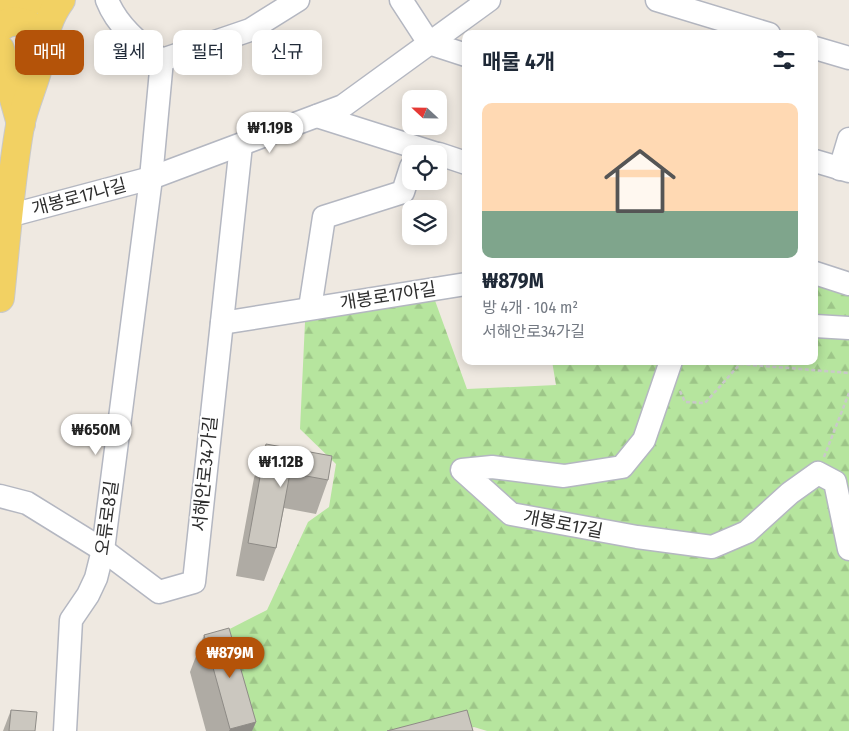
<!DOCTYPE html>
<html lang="ko">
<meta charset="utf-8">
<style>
:root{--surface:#fff;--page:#f6f6f7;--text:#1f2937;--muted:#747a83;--accent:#b45309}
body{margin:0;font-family:"Fira Sans Condensed","Noto Sans KR",sans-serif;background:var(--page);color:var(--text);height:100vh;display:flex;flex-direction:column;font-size:19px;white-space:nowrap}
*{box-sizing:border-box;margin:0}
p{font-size:16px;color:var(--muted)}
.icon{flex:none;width:28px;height:28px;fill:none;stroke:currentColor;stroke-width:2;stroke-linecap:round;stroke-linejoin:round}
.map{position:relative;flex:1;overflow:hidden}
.details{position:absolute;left:462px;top:30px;width:356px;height:335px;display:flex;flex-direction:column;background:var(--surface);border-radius:10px;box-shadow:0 2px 12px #0003}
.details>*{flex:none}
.hud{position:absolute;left:15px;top:30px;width:372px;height:45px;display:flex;gap:10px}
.needle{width:32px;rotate:292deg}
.fabs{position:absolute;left:402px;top:90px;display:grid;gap:10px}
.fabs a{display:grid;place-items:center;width:45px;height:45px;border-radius:10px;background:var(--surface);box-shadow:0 2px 12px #0003;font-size:25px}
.price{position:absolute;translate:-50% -42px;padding:0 11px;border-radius:18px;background:#fff;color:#222;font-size:16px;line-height:32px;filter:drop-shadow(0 1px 2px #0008)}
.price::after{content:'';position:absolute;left:50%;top:30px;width:15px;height:11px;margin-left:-8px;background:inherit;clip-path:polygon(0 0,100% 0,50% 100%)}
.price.active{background:var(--accent);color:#fff}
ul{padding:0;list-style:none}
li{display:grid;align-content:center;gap:10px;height:265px;padding:0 20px}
li span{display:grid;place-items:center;height:155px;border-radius:10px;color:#555}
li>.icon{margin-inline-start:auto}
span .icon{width:90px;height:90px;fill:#fffc;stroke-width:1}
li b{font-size:21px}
h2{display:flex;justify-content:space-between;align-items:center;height:60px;padding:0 20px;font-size:21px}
.chip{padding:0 18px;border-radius:10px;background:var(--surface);box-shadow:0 2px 12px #0003;font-size:18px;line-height:45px}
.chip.active{background:var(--accent);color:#fff}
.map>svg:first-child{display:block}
</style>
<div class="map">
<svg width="849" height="731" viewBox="0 0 849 731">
<defs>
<pattern id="forest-firs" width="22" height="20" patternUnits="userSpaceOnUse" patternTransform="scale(1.25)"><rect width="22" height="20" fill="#b6e59e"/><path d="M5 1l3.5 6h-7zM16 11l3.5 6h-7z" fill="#9dc588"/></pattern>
</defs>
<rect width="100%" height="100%" fill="#efe9e1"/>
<path fill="url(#forest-firs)" d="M815 273 849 284V731H487L474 727 458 731H246L214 637 267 610 308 522 329 507 336 464 300 429 305 322 433 295 467 389 556 385 552 361H815Z"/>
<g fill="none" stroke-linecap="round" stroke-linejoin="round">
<g stroke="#b4b7c1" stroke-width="25">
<g id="minor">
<path d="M107 0C117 26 140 45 162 60L250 30 298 0"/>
<path d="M401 0 429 43 466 55"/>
<path d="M657 0 769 34"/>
<path d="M815 48 849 58"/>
<path d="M317 116 437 154"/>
<path d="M439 154 466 163"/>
<path d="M815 161 849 171"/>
<path d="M840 169 849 139"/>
<path d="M8 216 151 178 343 106 489 0"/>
<path d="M815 273 849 284"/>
<path d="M310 308 324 217 403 192 411 167"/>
<path d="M222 323 466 284"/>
<path d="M815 326 849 328"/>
<path d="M671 361 644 440 622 467 564 476 492 467 462 470 511 514 637 537 712 547 747 532 790 493 818 473 835 482 849 549"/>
<path d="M0 496 27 503 103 550 159 592 194 582 241 145"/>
<path d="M65 731 71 620 88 595 96 578 103 550 151 178 162 60"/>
</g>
</g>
<g stroke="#c9c9c9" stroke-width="30">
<g id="major">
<path d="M3 0 22 3 32 0"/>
<path d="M0 28C13 15 33 24 43 36"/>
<path d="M0 49 21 124"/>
<path d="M0 298C6 241 10 183 20 126 24 106 33 87 38 68 45 41 44 23 61 0"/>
</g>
</g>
<g stroke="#c9c9c9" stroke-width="2.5" stroke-dasharray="4 2.5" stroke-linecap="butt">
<path d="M680 391 685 402 705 403 740 364 849 373"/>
<path d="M824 457 849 393"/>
</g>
<use href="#minor" stroke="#fff" stroke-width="22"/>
<use href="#major" stroke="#f2d163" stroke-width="28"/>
</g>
<g fill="#afaba4">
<path d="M266 444 328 480 316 514 284 508 276 548 264 581 236 576 254 478Z"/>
<path d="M204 635 256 722 252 731H206L190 672Z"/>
<path d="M11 710 35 731H3Z"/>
</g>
<path fill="#8e8b86" d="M256 722 252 731H229L230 729Z"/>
<g fill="#cbc7bf" stroke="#8e8b86">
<path d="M266 444 332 456 328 480 290 473 276 548 248 543Z"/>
<path d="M229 628 256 722 230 729 204 635Z"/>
<path d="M11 710 37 712 35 731H9Z"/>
<path d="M467 710 473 731H387Z"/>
</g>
<g text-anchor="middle" stroke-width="4" stroke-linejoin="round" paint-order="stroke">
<g font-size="18" fill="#2e2e2e" stroke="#fff">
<text transform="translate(79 197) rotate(-15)" y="6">개봉로17나길</text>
<text transform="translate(388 296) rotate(-9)" y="6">개봉로17아길</text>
<text transform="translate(205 474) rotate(-84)" y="6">서해안로34가길</text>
<text transform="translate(107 518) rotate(-82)" y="6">오류로8길</text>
<text transform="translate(563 524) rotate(11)" y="6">개봉로17길</text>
</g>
</g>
</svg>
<div class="fabs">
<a><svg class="needle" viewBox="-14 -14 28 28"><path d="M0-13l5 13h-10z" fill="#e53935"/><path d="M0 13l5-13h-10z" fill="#747a83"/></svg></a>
<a><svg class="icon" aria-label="locate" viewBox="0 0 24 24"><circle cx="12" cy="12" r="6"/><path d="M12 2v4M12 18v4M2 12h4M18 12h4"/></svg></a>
<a><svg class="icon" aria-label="layers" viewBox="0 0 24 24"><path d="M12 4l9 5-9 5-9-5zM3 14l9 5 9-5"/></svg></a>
</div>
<b class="price" style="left:270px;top:154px">₩1.19B</b>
<b class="price" style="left:96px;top:456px">₩650M</b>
<b class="price" style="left:281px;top:488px">₩1.12B</b>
<b class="price active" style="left:230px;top:679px">₩879M</b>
<div class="hud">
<a class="chip active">매매</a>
<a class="chip">월세</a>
<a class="chip">필터</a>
<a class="chip">신규</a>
</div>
<section class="details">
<h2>매물 4개<svg class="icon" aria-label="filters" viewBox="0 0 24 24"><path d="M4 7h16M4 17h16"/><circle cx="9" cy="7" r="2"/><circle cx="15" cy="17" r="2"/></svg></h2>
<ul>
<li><span style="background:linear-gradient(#ffd9b3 70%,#7fa58c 0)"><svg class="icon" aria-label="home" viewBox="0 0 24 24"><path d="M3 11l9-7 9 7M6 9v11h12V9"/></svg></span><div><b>₩879M</b><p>방 4개 · 104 m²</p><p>서해안로34가길</p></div></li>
</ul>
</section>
</div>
